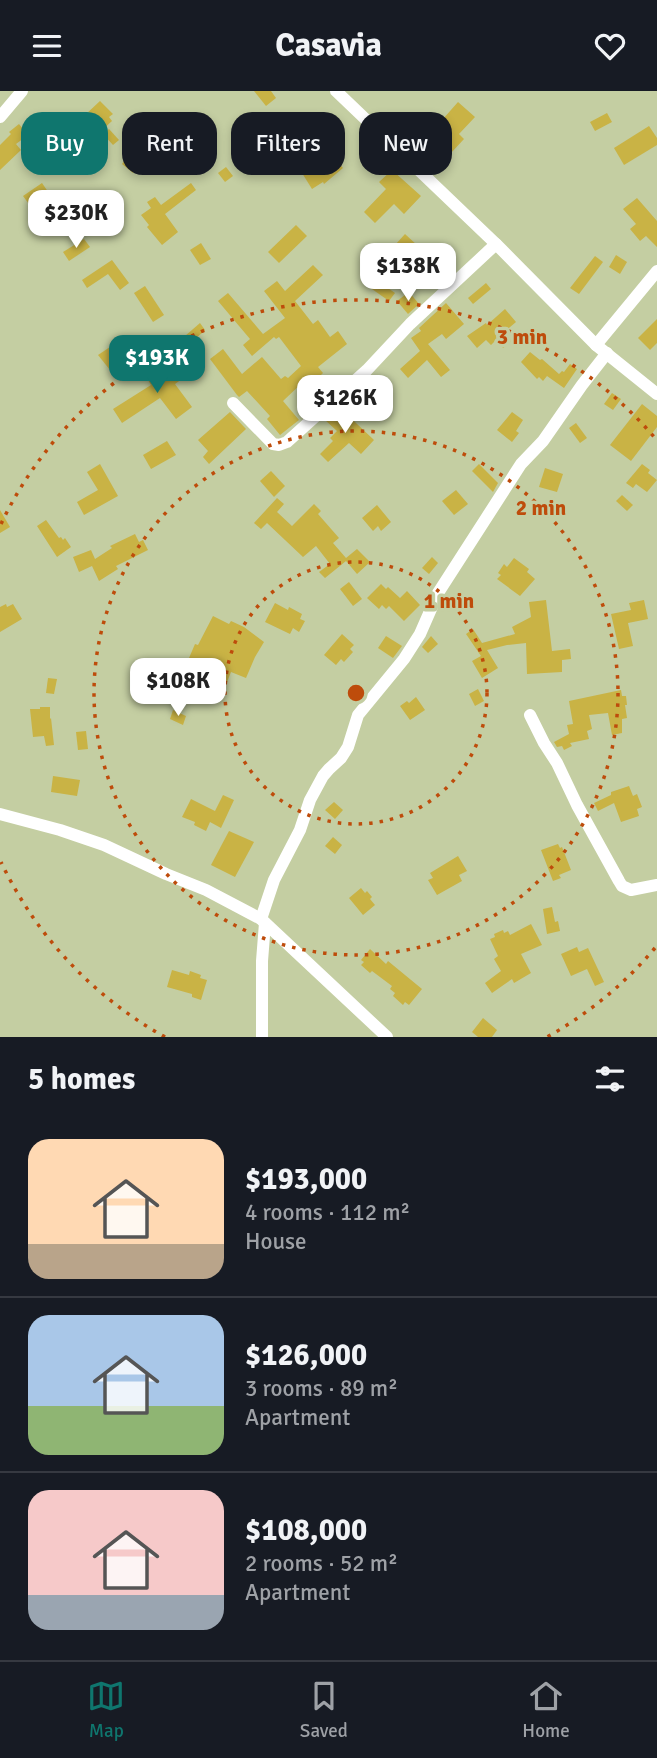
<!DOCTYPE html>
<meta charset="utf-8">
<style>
:root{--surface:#171b24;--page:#242831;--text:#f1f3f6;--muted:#9ea1a6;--line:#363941;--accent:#0f766e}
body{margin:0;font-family:Signika,sans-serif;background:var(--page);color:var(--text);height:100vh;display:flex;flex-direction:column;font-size:26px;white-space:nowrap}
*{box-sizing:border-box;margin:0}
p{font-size:23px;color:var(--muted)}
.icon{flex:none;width:38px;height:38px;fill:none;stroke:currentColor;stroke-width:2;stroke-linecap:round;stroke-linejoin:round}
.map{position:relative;height:946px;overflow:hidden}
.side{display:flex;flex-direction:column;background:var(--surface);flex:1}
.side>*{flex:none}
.guide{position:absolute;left:21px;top:21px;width:616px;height:63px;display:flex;gap:14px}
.price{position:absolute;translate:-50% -60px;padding:0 16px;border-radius:14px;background:#fff;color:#222;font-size:23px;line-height:46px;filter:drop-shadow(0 2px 4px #0008)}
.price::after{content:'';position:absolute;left:50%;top:42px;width:21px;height:16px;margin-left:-10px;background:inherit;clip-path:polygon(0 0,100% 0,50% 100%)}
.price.selected{background:var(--accent);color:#fff}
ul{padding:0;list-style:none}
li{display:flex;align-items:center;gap:21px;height:175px;padding:0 28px}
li+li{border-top:2px solid var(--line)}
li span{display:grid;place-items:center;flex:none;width:196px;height:140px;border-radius:21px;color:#555}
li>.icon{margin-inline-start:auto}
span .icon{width:84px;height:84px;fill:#fffc;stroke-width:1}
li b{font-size:30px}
h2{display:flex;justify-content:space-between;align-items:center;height:84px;padding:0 28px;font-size:30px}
.tag{padding:0 24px;border-radius:21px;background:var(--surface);box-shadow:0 4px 10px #0003;font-size:24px;line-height:63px}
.tag.selected{background:var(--accent);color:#fff}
header{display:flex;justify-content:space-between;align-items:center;height:91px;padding:0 28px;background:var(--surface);font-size:32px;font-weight:700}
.menu{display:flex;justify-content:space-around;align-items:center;height:98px;border-top:2px solid var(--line);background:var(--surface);font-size:19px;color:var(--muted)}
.menu a{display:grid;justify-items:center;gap:4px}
.menu .selected{color:var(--accent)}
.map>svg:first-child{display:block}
</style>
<header><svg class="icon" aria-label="menu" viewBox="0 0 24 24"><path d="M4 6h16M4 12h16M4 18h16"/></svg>Casavia<svg class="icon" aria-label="heart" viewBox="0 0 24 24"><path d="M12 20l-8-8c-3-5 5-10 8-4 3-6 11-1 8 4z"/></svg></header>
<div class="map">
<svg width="657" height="946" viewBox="0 0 657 946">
<rect width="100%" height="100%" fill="#c4cea2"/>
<g fill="#c9b345">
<path d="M254 0H271L276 7 266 15Z"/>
<path d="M100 10 113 23 109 26 112 30 101 40 85 24Z"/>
<path d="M458 11 475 26 459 43 464 48 451 62 427 38 440 25 443 28Z"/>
<path d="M607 22 612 31 595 40 590 31Z"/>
<path d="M42 29 49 37 39 47 31 39Z"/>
<path d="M316 29 325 40 315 48 306 37Z"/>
<path d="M19 33 28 44 16 53 21 59 0 79V54L11 43 9 41Z"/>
<path d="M649 35 657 47V54L624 74 614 57Z"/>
<path d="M109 38 119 49 113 54 103 43Z"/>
<path d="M142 48 149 54 147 57 153 61 144 72 142 70 133 82 122 73 127 66 124 64 131 55 134 57Z"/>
<path d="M331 63 343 77 324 93 323 91 312 98 302 82 311 77 309 74 316 69 319 73Z"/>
<path d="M226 76 233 85 225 91 218 82Z"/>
<path d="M392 79 421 105 404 123 394 113 375 132 364 121 386 98 379 91Z"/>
<path d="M42 92 53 108 65 100 88 133 80 138 71 125 49 140 23 105Z"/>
<path d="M191 92 196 99 165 123 178 141 162 154 147 136 149 134 141 124 151 117 147 111 155 106 161 114Z"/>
<path d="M105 99 117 115 99 131 91 109Z"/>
<path d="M637 107 657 130V156L646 145 640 150 630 138 636 133 623 118Z"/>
<path d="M296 134 307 145 279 172 268 161Z"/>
<path d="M405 143 418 155 408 165 395 154Z"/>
<path d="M84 148 90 156 69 170 63 161Z"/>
<path d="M201 152 211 168 200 174 190 159Z"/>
<path d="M616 164 627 171 620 183 609 176Z"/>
<path d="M595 165 603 171 579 203 570 197Z"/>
<path d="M112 169 129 192 120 199 108 183 87 197 82 189Z"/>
<path d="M313 174 323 184 295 210 313 233 318 229 330 246 338 240 347 253 318 276 323 282 319 286 321 289 314 295 312 293 308 296 303 291 283 310 299 329 280 344 267 328 270 325 247 300 239 306 237 304 210 268 223 258 242 283 262 266 281 288 285 285 288 287 301 275 279 246 276 248 274 246 252 265 243 254 250 248 218 210 228 202 263 243 285 227 264 200 277 190 285 200Z"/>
<path d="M368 183 395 202 389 210 362 191Z"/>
<path d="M486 192 491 198 473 213 468 207Z"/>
<path d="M145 195 164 224 153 231 134 202Z"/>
<path d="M409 201 419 213 408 223 397 210Z"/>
<path d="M446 212 464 233 446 248 442 243 428 253 450 279 441 286 427 269 408 287 400 278 420 260 411 247 421 240 419 237Z"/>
<path d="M505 218 516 231 504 241 512 250 503 257 496 249 491 254 486 249 477 257 467 245 486 232 487 234Z"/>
<path d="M657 228V252L650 259 638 247Z"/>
<path d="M200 232 205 239 191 252 185 245Z"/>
<path d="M110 256 125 277 114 284 98 264Z"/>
<path d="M530 261 540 269 542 268 559 283 562 280 564 281 570 273 577 278 564 297 547 285 543 290 539 286 537 288 521 271Z"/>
<path d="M170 272 172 276 176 273 182 281 178 284 182 288 175 293 192 316 176 328 160 307 122 332 113 318 151 294 148 289Z"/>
<path d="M368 290 380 303 370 312 358 300Z"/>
<path d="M612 302 621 308 613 319 604 313Z"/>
<path d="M642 313 657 325V336L631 370 610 354Z"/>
<path d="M339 316 374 349 361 363 349 352 328 371 320 363 333 350 330 347 337 340 325 329Z"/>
<path d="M230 321 246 338 209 373 203 366 208 360 198 349Z"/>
<path d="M512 321 523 329 516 340 519 342 512 351 497 339Z"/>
<path d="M576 332 587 347 580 352 569 337Z"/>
<path d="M167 350 176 364 151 378 143 364Z"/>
<path d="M100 373 118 405 84 424 77 411 98 399 87 381Z"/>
<path d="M479 373 498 392 493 401 472 380Z"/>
<path d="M642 373 650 379 648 382 657 389 647 401 636 393 633 397 626 392Z"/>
<path d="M545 377 563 383 557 401 539 396Z"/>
<path d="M271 380 285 395 274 406 260 390Z"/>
<path d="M456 399 468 413 454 424 442 410Z"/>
<path d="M622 404 633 414 627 420 616 410Z"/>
<path d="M277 407 284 413 277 421 292 435 314 413 321 420 318 423 339 447 333 452 346 467 357 458 370 471 357 483 346 470 325 487 319 481 330 473 316 455 303 466 267 432 261 438 254 432Z"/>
<path d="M377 414 391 431 381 440 378 435 373 440 362 427Z"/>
<path d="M0 419 10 436 0 442Z"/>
<path d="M46 429 59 447 61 446 63 449 65 447 71 456 57 466 37 435Z"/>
<path d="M135 443 139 451 143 449 148 459 116 475 118 478 99 490 92 475 79 481 73 466 91 459 95 468 112 457 110 455Z"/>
<path d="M432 466 438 472 429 483 422 477Z"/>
<path d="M514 467 529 478 527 481 535 488 520 505 497 488 501 484 498 482 504 473 507 476Z"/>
<path d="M349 491 362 508 353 515 340 498Z"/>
<path d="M381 493 386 498 388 496 400 507 407 500 420 514 404 530 389 515 386 518 382 514 379 518 367 507Z"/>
<path d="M546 509 552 560 570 558 571 568 562 569V581L527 583 526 552 507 554 487 559 498 577 482 587 472 570 481 565 466 543 473 538 482 552 515 543 512 536 531 526 529 511Z"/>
<path d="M644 509 648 528 628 532 633 555 619 558 611 523 631 519 629 512Z"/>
<path d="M275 512 288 519 289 516 302 523 300 528 305 530 299 541 293 537 290 543 265 531Z"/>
<path d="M6 513 7 516 13 513 22 528 0 541V516Z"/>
<path d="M213 525 229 533 231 530 244 536 264 551 255 566 246 587 231 581 227 591 188 574 191 568 189 567 195 553 198 554Z"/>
<path d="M342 543 354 554 350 558 353 561 344 571 341 568 336 574 324 564Z"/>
<path d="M386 545 402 555 393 567 378 557Z"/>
<path d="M431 545 438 553 428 562 422 556Z"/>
<path d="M48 587 57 588 54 603 46 602Z"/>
<path d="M185 587 196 593 192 603 188 602 180 618 173 614Z"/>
<path d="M478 598 484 610 475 615 469 603Z"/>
<path d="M621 599 622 605H626L627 614H625L627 627 622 628V642L612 644 608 622 589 624 592 638 587 640 589 648 570 652 572 655 564 659 562 655 557 656 554 651 569 643 567 634 573 633 569 610Z"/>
<path d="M416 606 425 619 410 629 400 615 407 610 409 612Z"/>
<path d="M40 616H50V628L51 627 54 654 46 655 44 645 33 646 30 618H40Z"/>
<path d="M173 619 186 625 183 634 170 628Z"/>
<path d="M86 640 88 658 78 659 76 641Z"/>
<path d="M53 685 80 689 77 705 51 701Z"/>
<path d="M629 695 633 705 637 703 642 716 637 718 639 725 621 731 614 712 598 720 594 712 611 704V701Z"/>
<path d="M223 704 234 709 221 737 210 731 206 740 194 734 195 731 182 726 191 708 215 720Z"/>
<path d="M334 711 343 719 335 728 325 719Z"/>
<path d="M229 740 254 751 235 786 211 774Z"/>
<path d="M333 746 342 754 335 763 325 755Z"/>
<path d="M558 753 560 757 562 756 571 779 559 784 561 787 553 790 541 759Z"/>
<path d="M458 765 467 780 459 784 462 790 437 804 428 789 433 787 430 782Z"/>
<path d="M361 797 365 802 367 800 372 806 370 808 375 814 363 824 349 807Z"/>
<path d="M552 816 555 831 558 830 560 840 547 843 543 818Z"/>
<path d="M531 833 542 854 521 863 531 882 514 892 512 888 492 902 485 892 501 880 494 868 498 865 490 848 495 846 494 843 503 839 504 842 508 840 510 844Z"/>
<path d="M577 856 579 861 588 857 604 891 595 895 587 878 571 885 561 863Z"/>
<path d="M370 858 386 873 388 870 422 898 409 914 405 911 403 914 393 905 395 902 390 898 392 895 372 880 370 882 361 874 364 871 361 869Z"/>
<path d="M172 879 189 884 190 880 201 884 200 887 207 889 201 909 192 906V903L167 896Z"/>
<path d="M483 927 497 939 492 946H478L472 941Z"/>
</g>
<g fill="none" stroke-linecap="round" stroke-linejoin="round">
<g stroke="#fff" stroke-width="12">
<path d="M336 0 496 153 596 254 657 303"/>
<path d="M0 26 22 0"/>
<path d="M596 254 657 180"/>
<path d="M233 312 273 353 279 354 287 351 367 279 410 233 496 153"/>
<path d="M530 624 544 652 557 672 577 714 619 790 622 795 631 799 657 794"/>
<path d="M0 723 60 739 104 754 166 783 206 799 261 828 387 946"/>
<path d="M261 828 274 789 300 739 310 709 323 685 329 678 341 667 348 656 358 624 404 568 420 543 438 502 521 373 543 350 582 294 607 262"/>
<path d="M262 946V870L265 832"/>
</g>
</g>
<g fill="none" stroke="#be4c0b" stroke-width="3.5" stroke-dasharray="3.5 7">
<circle cx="356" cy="602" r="131"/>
<circle cx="356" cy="602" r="262"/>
<path d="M655 857A393 393 0 0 1 547 946M165 946A393 393 0 0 1 1 771M1 433A393 393 0 0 1 655 347"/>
</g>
<circle cx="356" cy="602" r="10" fill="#be4c0b" stroke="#c4cea2" stroke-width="3.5"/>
<g font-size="21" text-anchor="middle" font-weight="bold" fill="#be4c0b" stroke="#c4cea2" stroke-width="7" stroke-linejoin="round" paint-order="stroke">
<text x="522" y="253">3 min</text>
<text x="541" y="424">2 min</text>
<text x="449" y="517">1 min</text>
</g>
</svg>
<b class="price" style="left:76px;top:159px">$230K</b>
<b class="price" style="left:408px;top:212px">$138K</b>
<b class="price selected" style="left:157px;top:304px">$193K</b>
<b class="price" style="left:345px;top:344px">$126K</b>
<b class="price" style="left:178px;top:627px">$108K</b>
<div class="guide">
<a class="tag selected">Buy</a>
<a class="tag">Rent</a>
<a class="tag">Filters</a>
<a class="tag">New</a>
</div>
</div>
<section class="side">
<h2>5 homes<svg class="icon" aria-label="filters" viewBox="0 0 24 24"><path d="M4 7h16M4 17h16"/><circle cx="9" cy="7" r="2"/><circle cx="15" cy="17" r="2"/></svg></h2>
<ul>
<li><span style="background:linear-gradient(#ffd9b3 75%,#b9a48a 0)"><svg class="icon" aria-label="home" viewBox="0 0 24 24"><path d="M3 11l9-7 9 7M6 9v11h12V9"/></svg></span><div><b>$193,000</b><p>4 rooms · 112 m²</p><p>House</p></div></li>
<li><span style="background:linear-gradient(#a9c7e8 65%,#8fb573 0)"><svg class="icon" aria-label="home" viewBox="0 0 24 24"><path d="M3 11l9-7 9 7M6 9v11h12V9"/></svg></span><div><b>$126,000</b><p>3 rooms · 89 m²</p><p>Apartment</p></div></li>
<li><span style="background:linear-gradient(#f6c9c9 75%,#9aa5b1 0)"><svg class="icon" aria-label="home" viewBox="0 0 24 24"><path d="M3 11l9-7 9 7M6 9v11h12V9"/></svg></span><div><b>$108,000</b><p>2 rooms · 52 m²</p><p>Apartment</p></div></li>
</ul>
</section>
<nav class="menu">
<a class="selected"><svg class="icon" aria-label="map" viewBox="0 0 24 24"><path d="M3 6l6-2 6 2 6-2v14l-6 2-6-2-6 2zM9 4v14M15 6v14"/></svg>Map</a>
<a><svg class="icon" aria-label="saved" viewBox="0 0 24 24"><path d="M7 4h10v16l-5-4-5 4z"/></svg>Saved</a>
<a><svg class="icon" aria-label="home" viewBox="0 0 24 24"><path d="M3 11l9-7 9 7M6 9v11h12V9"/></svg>Home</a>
</nav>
